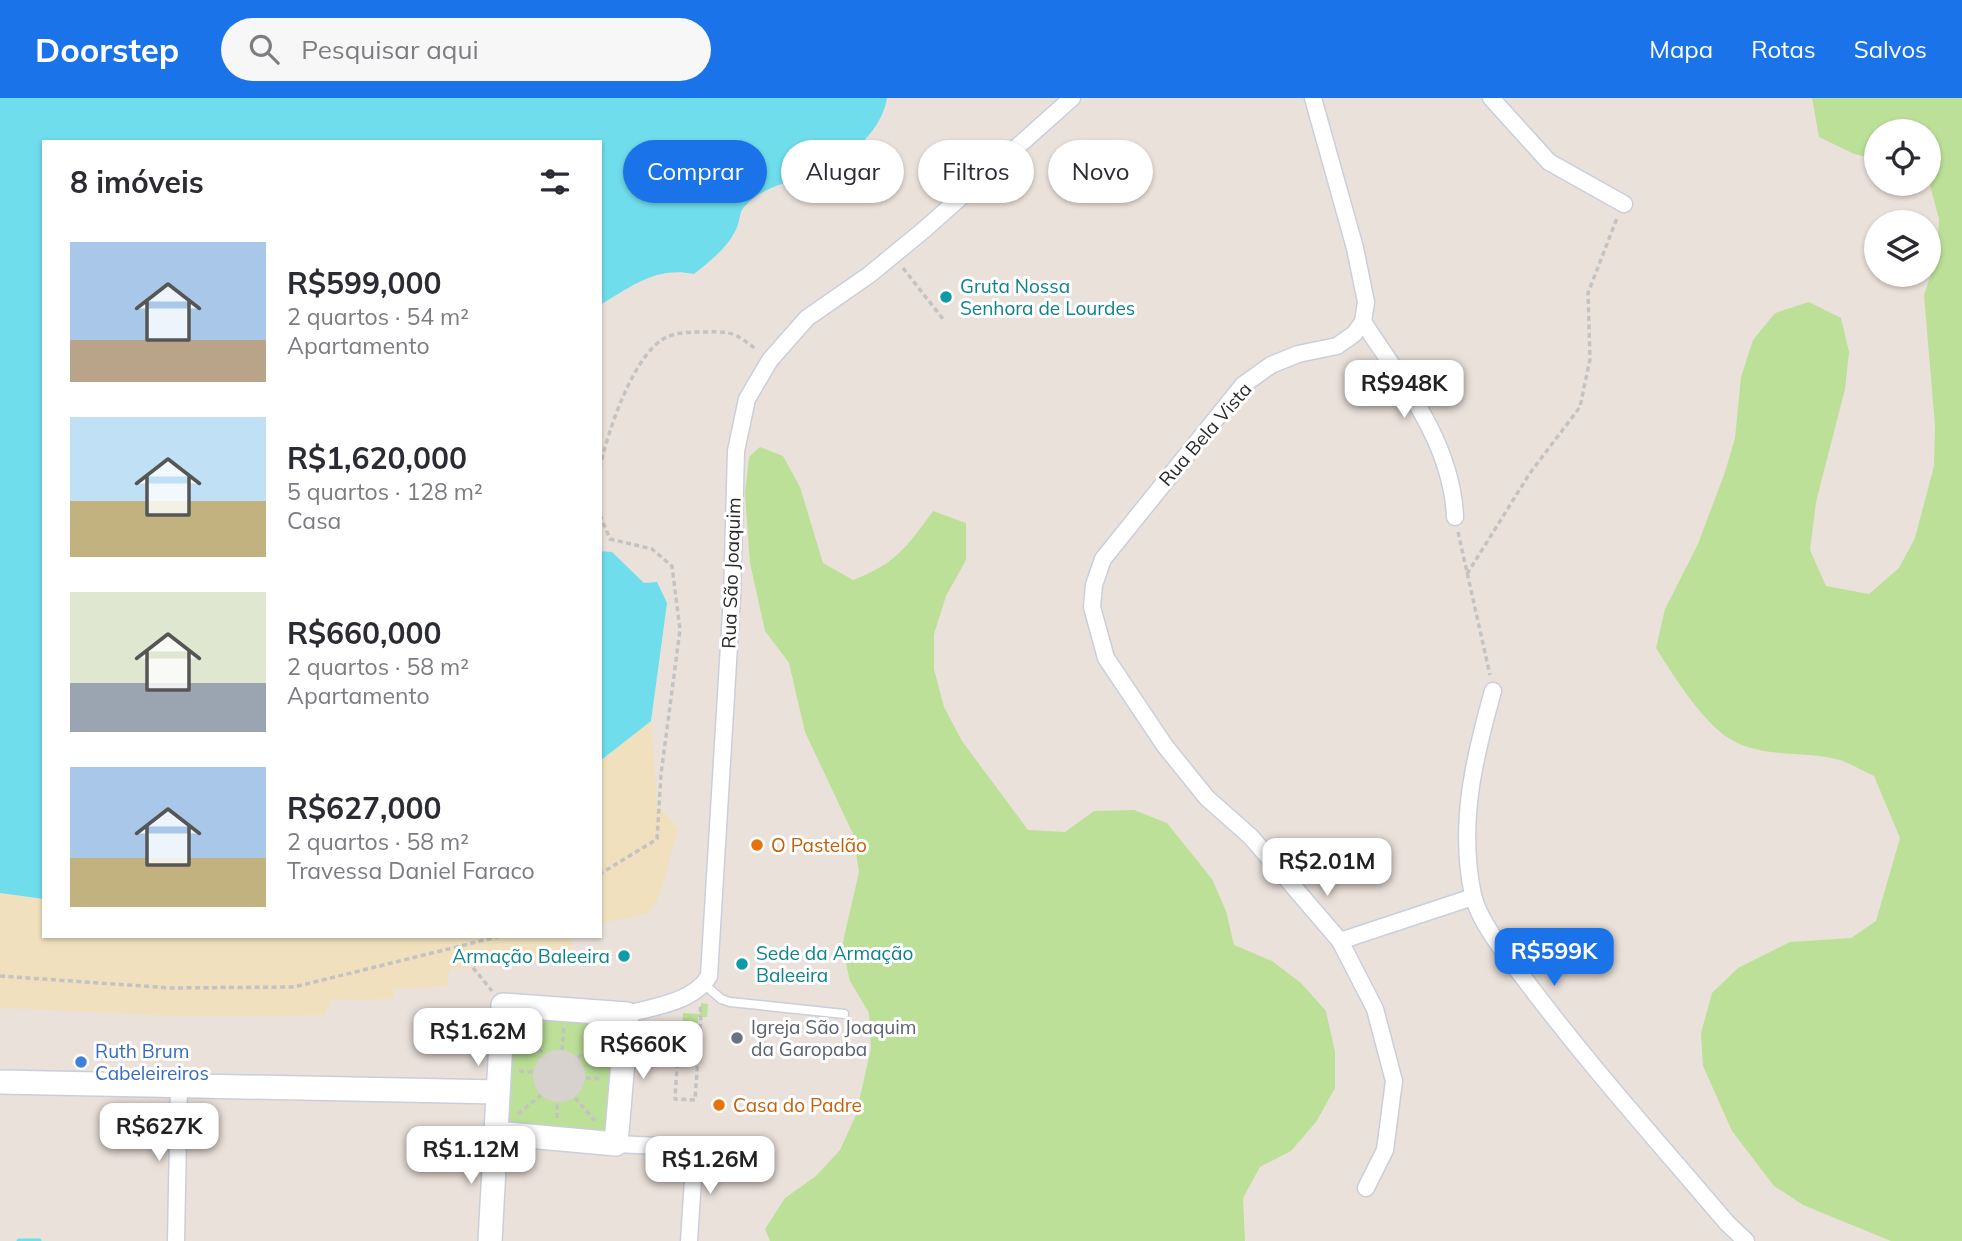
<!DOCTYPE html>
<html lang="pt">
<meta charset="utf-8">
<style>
:root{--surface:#fff;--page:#f7f7f7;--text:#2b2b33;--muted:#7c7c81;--accent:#1a73e8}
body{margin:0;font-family:Mulish,sans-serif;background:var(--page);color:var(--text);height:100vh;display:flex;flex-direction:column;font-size:26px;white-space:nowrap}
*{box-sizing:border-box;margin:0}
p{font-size:23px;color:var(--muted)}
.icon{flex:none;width:38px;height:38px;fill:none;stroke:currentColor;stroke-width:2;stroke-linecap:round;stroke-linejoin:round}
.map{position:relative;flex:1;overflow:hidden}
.side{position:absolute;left:42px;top:42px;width:560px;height:798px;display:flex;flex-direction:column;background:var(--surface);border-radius:0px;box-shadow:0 2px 5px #0004}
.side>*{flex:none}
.hud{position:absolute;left:623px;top:42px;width:665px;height:63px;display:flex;gap:14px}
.fabs{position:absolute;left:1864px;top:21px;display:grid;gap:14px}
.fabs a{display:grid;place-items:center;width:77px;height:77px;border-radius:50%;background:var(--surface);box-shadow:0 2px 5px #0004;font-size:35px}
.price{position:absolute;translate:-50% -60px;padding:0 16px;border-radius:14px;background:#fff;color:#222;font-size:23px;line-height:46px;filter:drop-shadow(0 2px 4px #0008)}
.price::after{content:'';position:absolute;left:50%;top:42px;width:21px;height:16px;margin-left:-10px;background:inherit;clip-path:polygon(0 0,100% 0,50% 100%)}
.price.selected{background:var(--accent);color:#fff}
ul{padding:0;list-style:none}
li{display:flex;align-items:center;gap:21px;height:175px;padding:0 28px}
li span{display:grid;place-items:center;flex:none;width:196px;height:140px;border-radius:0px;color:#555}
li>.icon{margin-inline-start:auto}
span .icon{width:84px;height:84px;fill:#fffc;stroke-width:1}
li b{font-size:30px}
h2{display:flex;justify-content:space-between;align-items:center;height:84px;padding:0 28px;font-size:30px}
.chip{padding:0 24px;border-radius:32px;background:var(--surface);box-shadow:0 2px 5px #0004;font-size:24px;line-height:63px}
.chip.selected{background:var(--accent);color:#fff}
header{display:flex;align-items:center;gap:42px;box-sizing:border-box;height:98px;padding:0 35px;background:var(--accent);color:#fff}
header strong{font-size:33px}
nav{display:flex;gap:38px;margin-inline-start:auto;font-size:24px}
.search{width:490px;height:63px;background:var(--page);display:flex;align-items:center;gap:18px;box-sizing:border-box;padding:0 24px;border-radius:38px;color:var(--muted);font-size:26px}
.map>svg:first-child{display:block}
</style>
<header>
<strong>Doorstep</strong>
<div class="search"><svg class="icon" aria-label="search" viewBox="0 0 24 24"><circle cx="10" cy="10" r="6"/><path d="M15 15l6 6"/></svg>Pesquisar aqui</div>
<nav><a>Mapa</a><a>Rotas</a><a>Salvos</a></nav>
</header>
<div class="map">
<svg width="1962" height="1143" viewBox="0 0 1962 1143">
<rect width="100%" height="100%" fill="#ebe1db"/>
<g fill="#bce098">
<path d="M1812 0H1962V1143H1891L1803 1107 1774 1088 1732 1033 1703 968 1701 935 1712 895 1738 870 1790 844 1851 840 1876 823 1900 740 1874 678C1863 673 1851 666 1840 662 1804 652 1763 661 1730 641 1704 626 1672 576 1656 550L1665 511 1698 446 1725 374 1735 340 1741 279 1753 242 1775 215 1809 204 1841 220 1849 254 1845 291 1816 404 1810 452 1826 488 1869 496 1899 470 1915 440 1934 368 1935 328 1924 197 1937 159 1939 121 1929 84 1928 33H1876V61L1854 56 1819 39Z"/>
<path d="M760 349 783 358 800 389 823 465 853 482C895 466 907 449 933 413L966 425V462L946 498 934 536V571L944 609 962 643 1028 732 1065 734 1094 713 1134 712 1167 725 1212 781 1226 813 1234 847 1272 863 1301 885 1326 913 1335 954V990L1316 1024 1291 1053 1260 1069 1243 1100 1245 1143H770L765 1131 785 1100 816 1078 840 1052 856 1017 871 950 869 915 850 883 842 848 859 774 853 736 805 634 789 565 765 533 750 465 745 395 749 359Z"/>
<path d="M701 905 708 906 707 919H698L696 950 681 949 683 915 700 916Z"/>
<path d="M510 920 616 926 607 1036 501 1028Z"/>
</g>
<g fill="#f0e0be">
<path d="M651 623 657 706 679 732C667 761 667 788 650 815L600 826V663Z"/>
<path d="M0 795 44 801V838H573L569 865 450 871 447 888 394 891V901L331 902 325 917 182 918 0 910Z"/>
</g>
<circle fill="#d7d2cd" cx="559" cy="978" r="26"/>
<g fill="#6fddeb">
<path d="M0 0H887C881 38 840 67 806 78 783 86 761 90 744 109 739 114 740 123 737 129 729 149 710 163 694 176 656 168 632 188 600 207V44H44V801L0 795Z"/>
<path d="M600 453 612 454 644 485 657 484 667 505 651 623 600 663Z"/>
</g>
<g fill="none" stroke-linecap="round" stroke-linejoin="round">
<path stroke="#6fddeb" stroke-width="5" d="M19 1143H39"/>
<g stroke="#c9cfda" stroke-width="11">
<path id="lane" d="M704 886 721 901 730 904 844 916"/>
</g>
<g stroke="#c9cfda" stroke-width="19">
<g id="street">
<path d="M1313 0 1355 150 1366 204 1363 224 1354 236 1337 248 1298 256 1271 267 1243 287 1103 461 1094 487 1092 509 1106 560 1165 648 1207 700 1251 739 1340 843 1375 911 1394 983 1385 1052 1366 1090"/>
<path d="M1491 0 1549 64 1624 106"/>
<path d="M1363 224C1402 283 1452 345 1455 419"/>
<path d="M1493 593C1474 660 1458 727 1473 797 1479 824 1509 861 1526 883 1589 967 1659 1045 1727 1125L1746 1143"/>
<path d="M1340 843 1473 799"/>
<path d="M627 916C653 909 694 904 709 878L732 498 736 353 747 301 770 262 807 220 869 177 925 131 1072 0"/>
<path d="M616 1046 764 1053"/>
<path d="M176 1143 179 988"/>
<path d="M689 1143 695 1051"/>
</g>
</g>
<g stroke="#c9cfda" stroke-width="26">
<g id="secondary">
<path d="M0 984 498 994"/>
<path d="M490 1143 503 907 627 916 616 1046 496 1035"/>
</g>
</g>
<g stroke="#c3c3c3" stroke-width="3.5" stroke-dasharray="5 3.5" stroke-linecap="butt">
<path d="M903 170 943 221"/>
<path d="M600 370C607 335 634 254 667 239 677 234 694 234 705 234 733 233 735 235 757 252"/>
<path d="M600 417 610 441 652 451 672 468 680 532 661 676 657 741 600 776"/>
<path d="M1458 434 1490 577"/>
<path d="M1467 476 1530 375 1580 309 1590 261 1588 195 1617 120"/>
<path d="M457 850 492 893"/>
<path d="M0 878 171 890 294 889 501 838"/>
<path d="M523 931 544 957"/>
<path d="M562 952 564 929"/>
<path d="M698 953 678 951 675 1001 695 1002 701 917 700 909"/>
<path d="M643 958 677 960"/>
<path d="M578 960 604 936"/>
<path d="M519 973 533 974"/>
<path d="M586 980 601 981"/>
<path d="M575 1000 597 1025"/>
<path d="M518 1016 541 997"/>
<path d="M557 1020V1005"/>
</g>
<use href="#lane" stroke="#fff" stroke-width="8"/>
<use href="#street" stroke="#fff" stroke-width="16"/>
<use href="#secondary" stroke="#fff" stroke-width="23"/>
</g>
<g fill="#0f9aa8" stroke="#fff" stroke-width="2.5">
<circle cx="946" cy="199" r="7"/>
<circle cx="624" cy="858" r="7"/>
<circle cx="742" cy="866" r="7"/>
</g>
<g fill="#e8710a" stroke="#fff" stroke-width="2.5">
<circle cx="757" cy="747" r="7"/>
<circle cx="719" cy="1007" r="7"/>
</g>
<circle fill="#6b7280" stroke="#fff" stroke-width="2.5" cx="737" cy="940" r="7"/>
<circle fill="#3f7fe0" stroke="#fff" stroke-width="2.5" cx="81" cy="964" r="7"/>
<g text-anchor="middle" stroke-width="6" stroke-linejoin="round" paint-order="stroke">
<g font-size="19" fill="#0d838f" stroke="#fff" text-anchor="start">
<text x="960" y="195">Gruta Nossa<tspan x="960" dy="22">Senhora de Lourdes</tspan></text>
<text x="756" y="862">Sede da Armação<tspan x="756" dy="22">Baleeira</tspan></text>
<text x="610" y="865" text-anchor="end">Armação Baleeira</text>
</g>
<g font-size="19" fill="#292929" stroke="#fff">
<text transform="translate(1205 336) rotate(-49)" y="7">Rua Bela Vista</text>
<text transform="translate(731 475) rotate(-88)" y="7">Rua São Joaquim</text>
</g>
<g font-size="19" fill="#c56008" stroke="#fff" text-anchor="start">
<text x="771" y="754">O Pastelão</text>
<text x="733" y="1014">Casa do Padre</text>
</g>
<g font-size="19" fill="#5b616d" stroke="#fff" text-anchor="start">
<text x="751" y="936">Igreja São Joaquim<tspan x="751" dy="22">da Garopaba</tspan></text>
</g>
<g font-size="19" fill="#366cbe" stroke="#fff" text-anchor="start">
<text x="95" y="960">Ruth Brum<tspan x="95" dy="22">Cabeleireiros</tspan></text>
</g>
</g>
</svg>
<div class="fabs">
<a><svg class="icon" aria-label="locate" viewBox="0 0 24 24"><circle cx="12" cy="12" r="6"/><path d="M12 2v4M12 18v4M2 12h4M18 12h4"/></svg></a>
<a><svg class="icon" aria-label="layers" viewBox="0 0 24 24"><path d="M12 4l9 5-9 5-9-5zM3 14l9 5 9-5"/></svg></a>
</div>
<b class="price" style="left:1404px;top:322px">R$948K</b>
<b class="price" style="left:1327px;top:800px">R$2.01M</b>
<b class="price selected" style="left:1554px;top:890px">R$599K</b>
<b class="price" style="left:478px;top:970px">R$1.62M</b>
<b class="price" style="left:643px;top:983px">R$660K</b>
<b class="price" style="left:159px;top:1065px">R$627K</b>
<b class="price" style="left:471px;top:1088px">R$1.12M</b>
<b class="price" style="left:710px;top:1098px">R$1.26M</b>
<div class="hud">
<a class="chip selected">Comprar</a>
<a class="chip">Alugar</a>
<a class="chip">Filtros</a>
<a class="chip">Novo</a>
</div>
<section class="side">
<h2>8 imóveis<svg class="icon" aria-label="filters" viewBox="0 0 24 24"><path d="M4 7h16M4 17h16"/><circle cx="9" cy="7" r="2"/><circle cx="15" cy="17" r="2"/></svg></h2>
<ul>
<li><span style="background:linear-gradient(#a9c7e8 70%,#b9a48a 0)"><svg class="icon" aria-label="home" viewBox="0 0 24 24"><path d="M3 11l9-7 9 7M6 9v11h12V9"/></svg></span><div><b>R$599,000</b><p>2 quartos · 54 m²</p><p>Apartamento</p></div></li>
<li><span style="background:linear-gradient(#bfe0f5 60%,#c2b280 0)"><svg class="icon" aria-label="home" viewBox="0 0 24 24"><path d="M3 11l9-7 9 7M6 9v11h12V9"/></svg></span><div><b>R$1,620,000</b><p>5 quartos · 128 m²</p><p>Casa</p></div></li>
<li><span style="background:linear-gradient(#dfe7d0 65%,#9aa5b1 0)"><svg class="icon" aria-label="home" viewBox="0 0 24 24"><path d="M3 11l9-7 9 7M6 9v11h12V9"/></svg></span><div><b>R$660,000</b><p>2 quartos · 58 m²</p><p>Apartamento</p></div></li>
<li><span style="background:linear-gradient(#a9c7e8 65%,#c2b280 0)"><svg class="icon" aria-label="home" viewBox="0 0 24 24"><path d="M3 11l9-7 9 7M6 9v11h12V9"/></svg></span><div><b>R$627,000</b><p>2 quartos · 58 m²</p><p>Travessa Daniel Faraco</p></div></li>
</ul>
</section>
</div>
